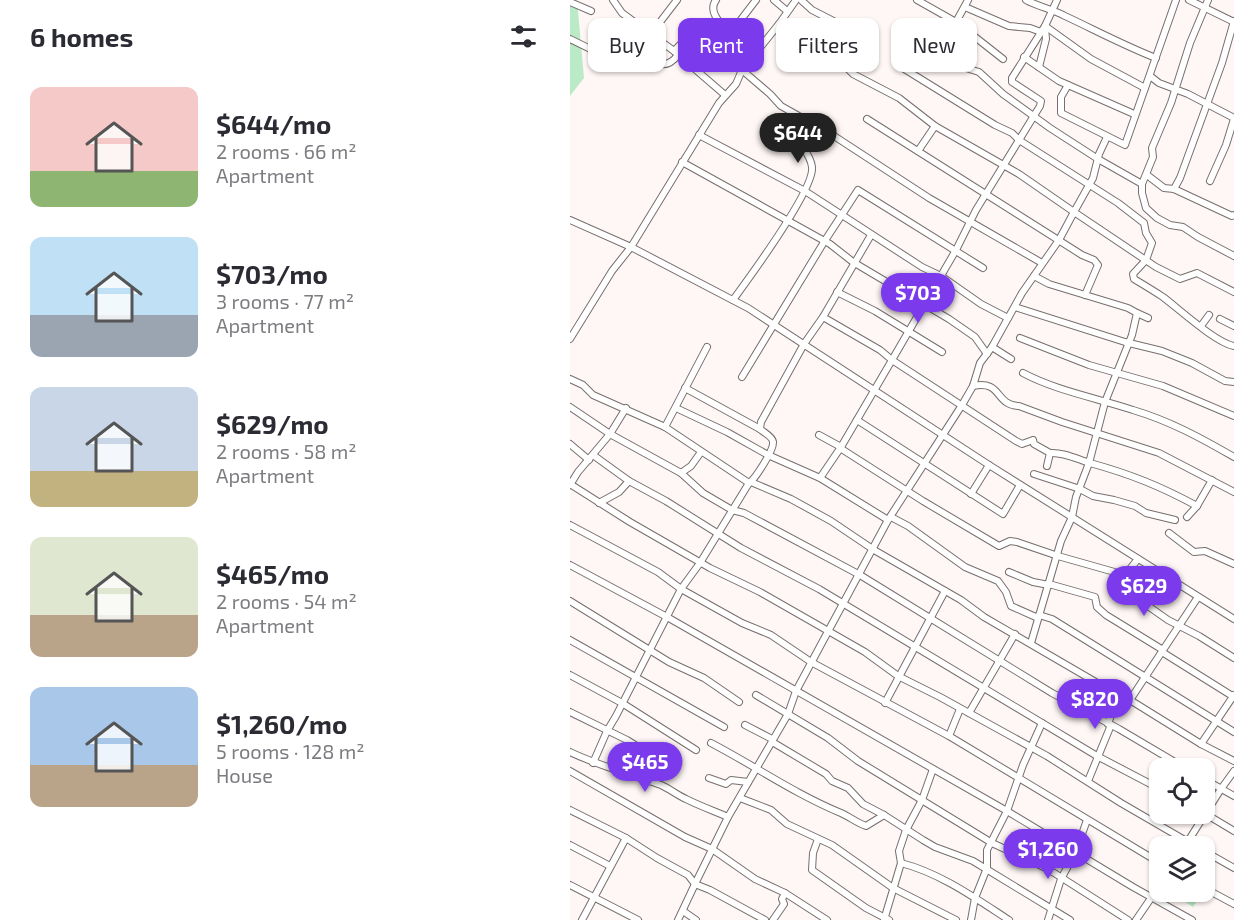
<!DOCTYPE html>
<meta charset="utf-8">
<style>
:root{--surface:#fff;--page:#f7f7f7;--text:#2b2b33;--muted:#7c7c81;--accent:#7c3aed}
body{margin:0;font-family:"Exo 2",sans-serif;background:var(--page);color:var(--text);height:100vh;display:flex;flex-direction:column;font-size:22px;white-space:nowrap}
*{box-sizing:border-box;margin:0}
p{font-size:20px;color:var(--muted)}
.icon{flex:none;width:33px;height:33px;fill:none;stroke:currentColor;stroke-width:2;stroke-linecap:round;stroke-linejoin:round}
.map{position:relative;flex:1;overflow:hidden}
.side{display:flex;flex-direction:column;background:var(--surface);width:570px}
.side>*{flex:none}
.banner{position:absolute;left:18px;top:18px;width:555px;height:54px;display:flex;gap:12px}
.buttons{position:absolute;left:579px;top:758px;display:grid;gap:12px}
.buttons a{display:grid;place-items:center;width:66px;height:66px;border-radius:12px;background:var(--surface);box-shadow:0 2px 4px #0004;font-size:30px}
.price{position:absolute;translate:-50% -51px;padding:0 14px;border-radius:21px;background:var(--accent);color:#fff;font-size:20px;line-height:39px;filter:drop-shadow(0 2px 3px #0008)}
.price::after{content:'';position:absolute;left:50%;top:36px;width:18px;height:14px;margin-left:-9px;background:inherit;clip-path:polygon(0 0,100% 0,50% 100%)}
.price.selected{background:#222;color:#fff}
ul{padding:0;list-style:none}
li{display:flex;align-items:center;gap:18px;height:150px;padding:0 30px}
li span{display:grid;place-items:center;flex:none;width:168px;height:120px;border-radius:12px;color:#555}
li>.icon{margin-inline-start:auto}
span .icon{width:72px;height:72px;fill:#fffc;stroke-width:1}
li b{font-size:26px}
h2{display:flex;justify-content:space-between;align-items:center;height:72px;padding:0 30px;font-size:26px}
.pill{padding:0 21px;border-radius:12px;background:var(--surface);box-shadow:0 2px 4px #0004;font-size:21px;line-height:54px}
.pill.selected{background:var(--accent);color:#fff}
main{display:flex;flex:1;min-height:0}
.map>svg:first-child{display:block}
</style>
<main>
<section class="side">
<h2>6 homes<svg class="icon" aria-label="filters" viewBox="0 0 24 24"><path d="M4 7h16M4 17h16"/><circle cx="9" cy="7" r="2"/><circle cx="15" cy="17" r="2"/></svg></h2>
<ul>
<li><span style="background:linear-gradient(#f6c9c9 70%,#8fb573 0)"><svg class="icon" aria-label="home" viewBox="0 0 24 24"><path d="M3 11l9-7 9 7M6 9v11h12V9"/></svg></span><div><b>$644/mo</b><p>2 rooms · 66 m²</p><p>Apartment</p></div></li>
<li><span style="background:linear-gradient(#bfe0f5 65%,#9aa5b1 0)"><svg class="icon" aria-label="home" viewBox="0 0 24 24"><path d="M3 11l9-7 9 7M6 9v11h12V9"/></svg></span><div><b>$703/mo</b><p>3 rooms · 77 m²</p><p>Apartment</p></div></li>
<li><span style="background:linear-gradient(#c9d6e8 70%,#c2b280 0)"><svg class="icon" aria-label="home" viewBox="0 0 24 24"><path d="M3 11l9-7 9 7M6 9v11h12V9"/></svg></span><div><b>$629/mo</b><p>2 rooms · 58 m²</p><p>Apartment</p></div></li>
<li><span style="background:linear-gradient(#dfe7d0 65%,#b9a48a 0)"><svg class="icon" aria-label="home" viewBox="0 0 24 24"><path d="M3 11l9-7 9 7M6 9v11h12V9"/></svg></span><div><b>$465/mo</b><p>2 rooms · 54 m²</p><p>Apartment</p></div></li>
<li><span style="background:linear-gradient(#a9c7e8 65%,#b9a48a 0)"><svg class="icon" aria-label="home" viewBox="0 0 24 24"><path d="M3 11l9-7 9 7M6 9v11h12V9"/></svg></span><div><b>$1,260/mo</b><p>5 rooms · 128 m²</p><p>House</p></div></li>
</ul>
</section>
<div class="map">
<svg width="664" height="920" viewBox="0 0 664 920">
<rect width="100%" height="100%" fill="#fff7f5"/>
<g fill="#baebc6">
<path d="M0 0H7L14 78 0 96Z"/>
<path d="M620 891 633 892 623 907 614 901Z"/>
</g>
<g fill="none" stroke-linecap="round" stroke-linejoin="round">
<g stroke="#766f6d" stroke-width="8">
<g id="minor">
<path d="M43 0 52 13 104 51 155 95"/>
<path d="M146 0C137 12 152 25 160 34"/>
<path d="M204 0 217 11"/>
<path d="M231 0 242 10 279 29"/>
<path d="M347 0 386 22 433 59"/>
<path d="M456 0C469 7 482 9 495 16 525 30 555 46 586 58"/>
<path d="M619 0 664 22"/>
<path d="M638 0 620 43 601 103 582 148 583 157 572 184V193L576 208 587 218 600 225 613 227 628 237 664 256"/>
<path d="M0 2 21 11"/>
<path d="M395 7 439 26 460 28 471 32"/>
<path d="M386 22 398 0"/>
<path d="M209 24 226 0"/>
<path d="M87 26 107 0"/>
<path d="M475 26 521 59 575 88"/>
<path d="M45 34C51 37 58 38 62 42 78 55 91 77 108 55"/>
<path d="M0 39 45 61"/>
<path d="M104 51 128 26 150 22"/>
<path d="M454 57 489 81 564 114"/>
<path d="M381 58 396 68 409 72 433 94 480 128 528 159 572 184"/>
<path d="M328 65 425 125 442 133 449 140 548 203 574 223 576 233 582 243 576 260 563 274 564 279C574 285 584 291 593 297 609 309 646 343 664 346"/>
<path d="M469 67 476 39 475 27"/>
<path d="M129 72 142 58 153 51"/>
<path d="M580 76 589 83 618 94 664 118"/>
<path d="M498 85 491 97V113L555 145 606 0"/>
<path d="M297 119 512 255 524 260 528 265 515 295"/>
<path d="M129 135 235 191 352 267 371 276 411 304 438 318"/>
<path d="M537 137 529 154 523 178 504 212 586 267 610 279 627 273 664 292"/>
<path d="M348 151 365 126"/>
<path d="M112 162 260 244 283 262 379 319 405 337 417 354"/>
<path d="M577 175 594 188 604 189 662 216 664 215"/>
<path d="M640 181 656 145 664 119"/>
<path d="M604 189 610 178 652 63 664 21"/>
<path d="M0 220 61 247 178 308 419 465 664 619"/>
<path d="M267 292 305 311 372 352"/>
<path d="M163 300C179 278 245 189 242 167 241 156 232 147 227 138"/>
<path d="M445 307 555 342 592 351 622 363 655 381 664 382"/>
<path d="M567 313 578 318"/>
<path d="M253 317 310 350 322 360 271 447"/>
<path d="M650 319 664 326"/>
<path d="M631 326 639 315"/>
<path d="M450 338 519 365 593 386 664 416"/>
<path d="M0 339 42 271 61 247 149 103 166 84 172 70 154 55V45L160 34 186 0"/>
<path d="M422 347 441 359"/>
<path d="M453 373C487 391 527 398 563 410 600 421 631 438 664 457"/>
<path d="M172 377 254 242 288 190 413 268"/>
<path d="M0 379 13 385 23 395 95 427 179 483"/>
<path d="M403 386C433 380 424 405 449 406L492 422 589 453 664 492"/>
<path d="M115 388 190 429"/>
<path d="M0 407 40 434 111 473 133 493 162 510 174 513 290 575 482 693 549 729 615 768"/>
<path d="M106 408 157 432 198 455 250 478 318 520"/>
<path d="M287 420 433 514 450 485"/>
<path d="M95 427 137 347"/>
<path d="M249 435 271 447 250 478"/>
<path d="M0 444 19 460"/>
<path d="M270 448 353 501 429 546 440 541 447 542 488 556 555 575 568 559"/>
<path d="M480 453C493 452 507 459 520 463 560 474 590 486 627 506"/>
<path d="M23 455 59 481 96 501 171 548 249 589 527 756 590 789"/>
<path d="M477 466 480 453 464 444 463 440 452 444 446 441 322 360 386 250 406 210 470 106 471 101 442 82V78L475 26 487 0"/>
<path d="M111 473 121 466 131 452"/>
<path d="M464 474 510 489 523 496 544 500 565 506 576 513 605 520"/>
<path d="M181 482 221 499 261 521 304 550 391 600 414 617 548 695 560 700 631 744 664 761"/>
<path d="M0 484 60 522 140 568 190 592 295 652 328 676 370 697 477 756 551 803 625 846"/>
<path d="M0 485 8 472 40 434 56 408"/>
<path d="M401 494 419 465"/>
<path d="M29 503 49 492 59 481"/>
<path d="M321 517 338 526 395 567 428 581 436 592 441 606 468 618"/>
<path d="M617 517 627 506 642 480"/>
<path d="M0 525 88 572 111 589 172 623 201 635 241 662 379 736 590 863"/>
<path d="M599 533 624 552 635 551 664 564"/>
<path d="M0 565 97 617 437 811 563 887 622 920"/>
<path d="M439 572 463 582 479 585"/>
<path d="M479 584 525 597 527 607 536 615 593 650"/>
<path d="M551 587 598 620 629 636 664 658"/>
<path d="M0 601 99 662 134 678 169 702"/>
<path d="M469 615 482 619 664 732"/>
<path d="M0 640 154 727"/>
<path d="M461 643 491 541 502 517 506 497 519 463 535 402 562 335 567 313 558 308 479 284 464 276"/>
<path d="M592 652 664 697"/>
<path d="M0 675 52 703 126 750"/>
<path d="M186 695 258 738 288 761 422 843 478 869 558 920"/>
<path d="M560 700 628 597"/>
<path d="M315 703 375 591"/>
<path d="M0 712 57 740 105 770"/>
<path d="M399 713 445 634"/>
<path d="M538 724 548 695"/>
<path d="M175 725 202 739 204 743 256 774 262 781 278 788 293 804 314 815 353 840 365 847 403 861 500 920"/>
<path d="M379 736 390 709"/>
<path d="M141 743C185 766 225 794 271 813 280 817 287 823 296 826L314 815"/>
<path d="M631 744 664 695"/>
<path d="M0 752C29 766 61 774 91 785 100 789 107 795 116 799 130 806 144 811 158 817"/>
<path d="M23 763 37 731 46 716 111 589 130 563 179 483C185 479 204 450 203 442 203 437 193 432 190 429L191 422 234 344 253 317 301 235"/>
<path d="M0 771 115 837 142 849 185 879 215 893 257 920"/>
<path d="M139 778 156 784 161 780 178 782"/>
<path d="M634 779 664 796"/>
<path d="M518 781 541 725"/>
<path d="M170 798 201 810 217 824 262 845 323 888 386 920"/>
<path d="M0 810 56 838"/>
<path d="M634 813 664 831"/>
<path d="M248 839 243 853 242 870 296 908 319 920"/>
<path d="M0 845 40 866"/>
<path d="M615 846 651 789 664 771"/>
<path d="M634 851 664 868"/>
<path d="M331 863C370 873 405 898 439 920"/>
<path d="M0 885 68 920"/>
<path d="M634 888 664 904"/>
<path d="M113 911 126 920"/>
<path d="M12 920 56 838 87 858 118 875 125 884 158 817 218 714 226 691 318 520 392 405 403 386 410 363 422 347 452 293 489 240 504 212 449 174 365 126 329 98 283 74 269 60 230 39 209 24 172 70 200 94 211 106 261 134 359 198 472 263"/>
<path d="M108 920 125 884 140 890 195 920"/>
<path d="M203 920 214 904 212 899 215 893"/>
<path d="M314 920 331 863 329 851 336 830 352 800 363 769"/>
<path d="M401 920 405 898 417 868V850L437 811 453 765 472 723"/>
<path d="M478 920 491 879 506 851 517 820"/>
<path d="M566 920 590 885"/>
</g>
</g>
<use href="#minor" stroke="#fff" stroke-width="6"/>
</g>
</svg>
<div class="buttons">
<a><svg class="icon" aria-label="locate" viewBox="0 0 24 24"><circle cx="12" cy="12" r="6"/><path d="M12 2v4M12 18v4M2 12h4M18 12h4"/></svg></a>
<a><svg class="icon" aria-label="layers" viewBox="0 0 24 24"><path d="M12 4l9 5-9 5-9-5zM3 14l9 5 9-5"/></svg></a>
</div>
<b class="price selected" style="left:228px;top:164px">$644</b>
<b class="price" style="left:348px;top:324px">$703</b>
<b class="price" style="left:574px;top:617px">$629</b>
<b class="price" style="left:525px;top:730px">$820</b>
<b class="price" style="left:75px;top:793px">$465</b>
<b class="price" style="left:478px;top:880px">$1,260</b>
<div class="banner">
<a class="pill">Buy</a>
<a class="pill selected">Rent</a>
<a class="pill">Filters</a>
<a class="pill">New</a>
</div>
</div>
</main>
